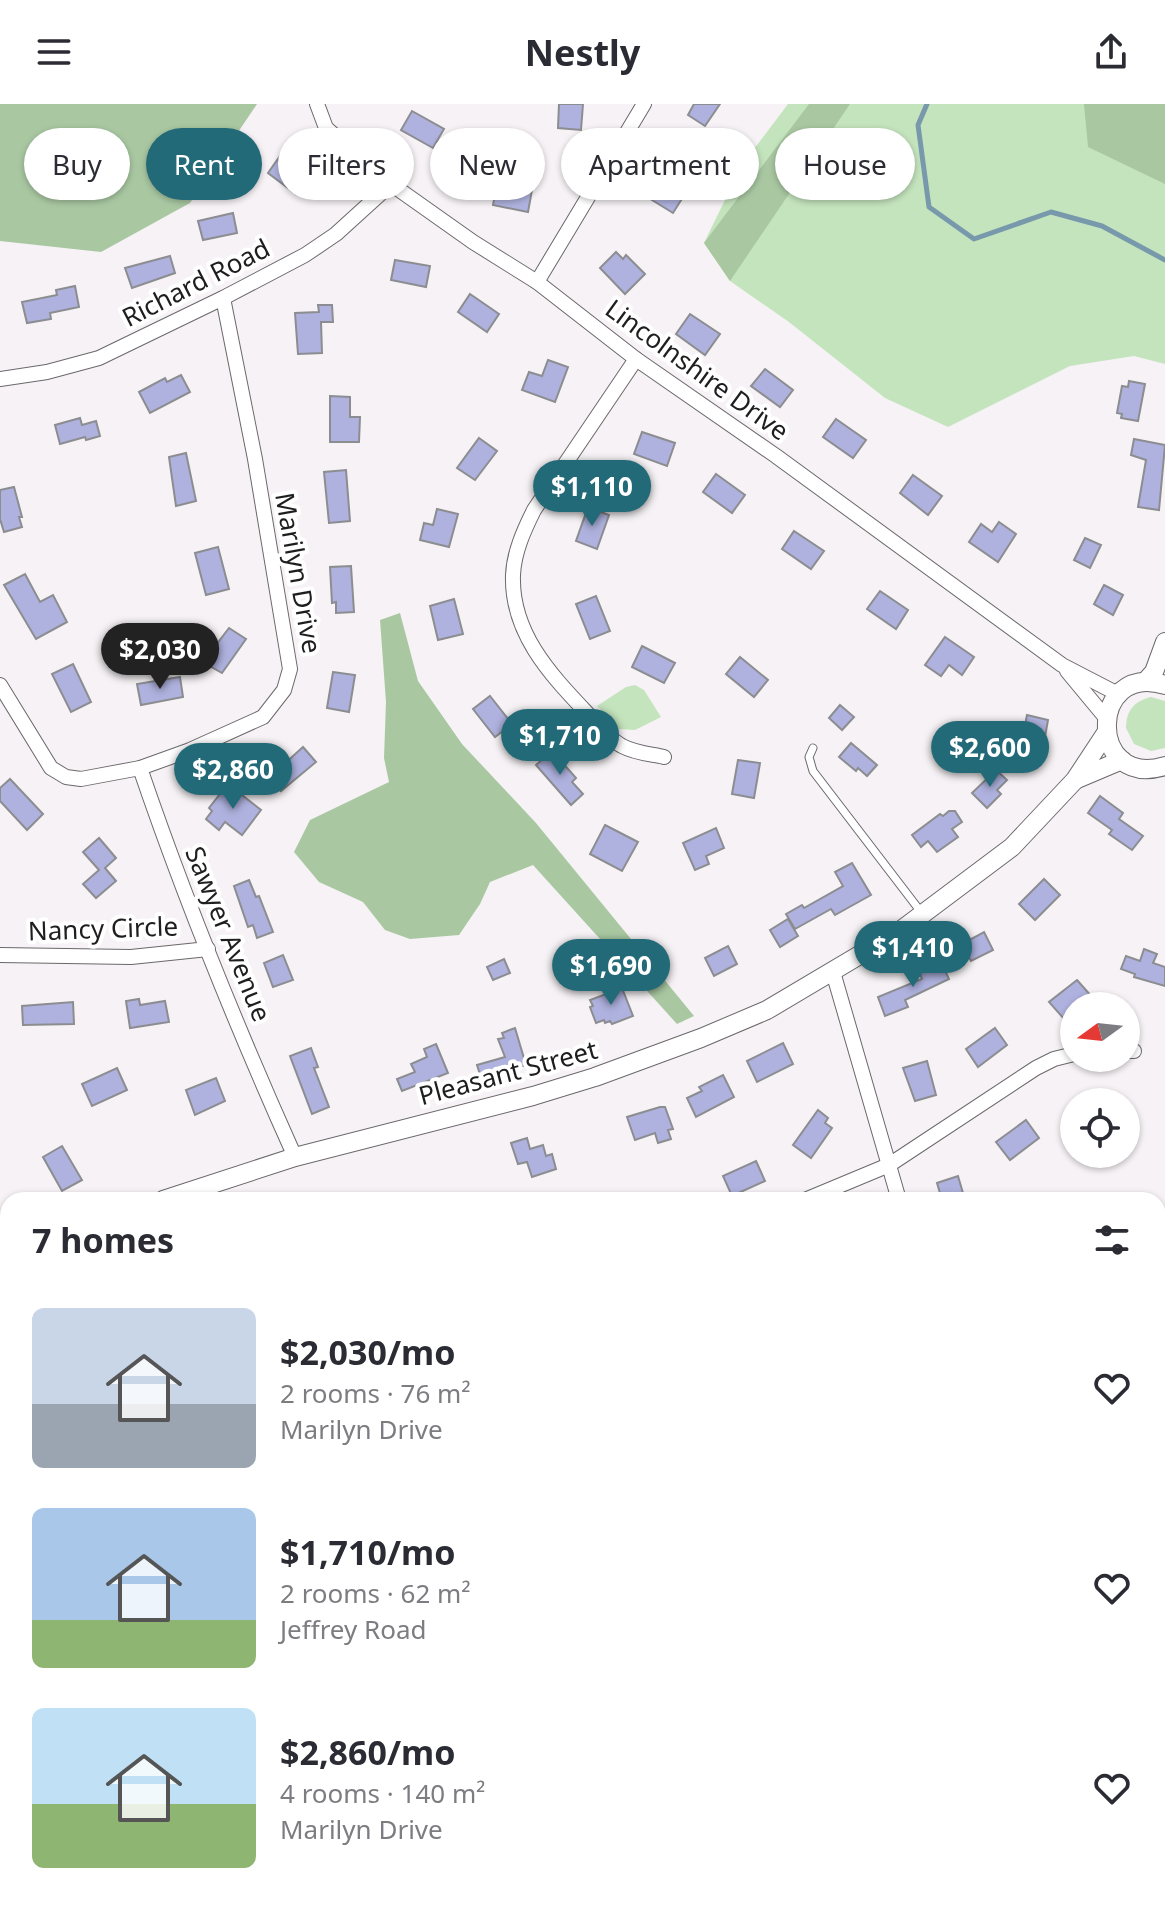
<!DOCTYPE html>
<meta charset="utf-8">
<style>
:root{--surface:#fff;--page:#f7f7f7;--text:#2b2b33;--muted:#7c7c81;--accent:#236a78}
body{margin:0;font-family:"Noto Sans",sans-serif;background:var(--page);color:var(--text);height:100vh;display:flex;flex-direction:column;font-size:30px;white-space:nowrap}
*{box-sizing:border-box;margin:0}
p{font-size:26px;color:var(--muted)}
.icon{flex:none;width:44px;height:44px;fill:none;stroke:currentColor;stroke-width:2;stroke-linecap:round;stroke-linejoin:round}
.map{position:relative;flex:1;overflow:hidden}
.details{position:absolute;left:0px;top:1088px;width:1166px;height:714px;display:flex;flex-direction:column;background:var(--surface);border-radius:24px 24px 0 0;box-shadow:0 2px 6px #0004}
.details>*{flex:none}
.hud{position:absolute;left:24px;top:24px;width:1118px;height:72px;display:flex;gap:16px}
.needle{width:52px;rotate:255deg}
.buttons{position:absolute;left:1060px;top:888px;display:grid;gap:16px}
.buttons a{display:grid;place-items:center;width:80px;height:80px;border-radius:50%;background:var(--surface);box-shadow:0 2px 6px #0004;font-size:40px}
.price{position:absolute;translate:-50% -68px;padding:0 18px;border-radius:28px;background:var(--accent);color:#fff;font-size:26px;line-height:52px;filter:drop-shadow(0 2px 4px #0008)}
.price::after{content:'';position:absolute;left:50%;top:48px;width:24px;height:18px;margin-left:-12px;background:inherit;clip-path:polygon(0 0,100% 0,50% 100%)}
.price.active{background:#222;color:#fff}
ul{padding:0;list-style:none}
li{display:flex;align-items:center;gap:24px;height:200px;padding:0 32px}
li span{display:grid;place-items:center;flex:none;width:224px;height:160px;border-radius:12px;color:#555}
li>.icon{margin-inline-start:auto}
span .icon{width:96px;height:96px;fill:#fffc;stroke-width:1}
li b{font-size:34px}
h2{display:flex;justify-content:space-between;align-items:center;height:96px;padding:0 32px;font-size:34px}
.chip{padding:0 28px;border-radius:36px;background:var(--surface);box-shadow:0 2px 6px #0004;font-size:28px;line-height:72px}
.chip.active{background:var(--accent);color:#fff}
header{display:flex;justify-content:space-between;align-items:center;height:104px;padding:0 32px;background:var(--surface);font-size:36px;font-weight:700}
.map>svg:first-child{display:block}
</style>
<header><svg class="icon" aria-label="menu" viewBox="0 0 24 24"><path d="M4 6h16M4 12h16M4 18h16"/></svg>Nestly<svg class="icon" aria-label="share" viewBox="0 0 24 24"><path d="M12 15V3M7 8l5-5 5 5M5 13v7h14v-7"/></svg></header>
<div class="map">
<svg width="1165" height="1801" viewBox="0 0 1165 1801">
<rect width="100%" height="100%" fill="#f6f2f5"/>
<g fill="#c4e4bd">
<path d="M788 0H1148L1165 16V260L1134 252 1070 262 948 323 885 294 789 218 730 177 704 139 742 61Z"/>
<path d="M635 581 644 586 661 613 635 626 618 625 597 602 626 583Z"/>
<path d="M1151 593 1165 597V644L1151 647 1134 640 1126 624C1126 607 1134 597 1151 593Z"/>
</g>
<g fill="#a9c8a2">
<path d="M0 0H257L190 99 101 148 0 137Z"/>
<path d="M809 0H850L730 177 704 139Z"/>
<path d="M1084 0H1165V80L1088 43Z"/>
<path d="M400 509 418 577 462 640 536 719 694 912 677 920 533 761 490 778 480 800 459 831 410 835 385 826 363 798 319 778 294 748 310 716 389 678 384 654 386 598 380 516Z"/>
<rect x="608" y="1794" width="243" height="7"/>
</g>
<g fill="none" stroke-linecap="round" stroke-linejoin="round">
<path stroke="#7898ac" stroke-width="5" d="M927 0 918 21 929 103 974 135 1051 108 1102 122 1165 156"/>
</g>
<g fill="#afb2de" stroke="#8c8d91" stroke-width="2">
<path d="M559 0H583L581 26 558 24Z"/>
<path d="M694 0H720L705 22 688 11Z"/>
<path d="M412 7 444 25 433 44 401 26Z"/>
<path d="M280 52 309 73 296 90 268 69Z"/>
<path d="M658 57 677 69 668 84 683 93 673 109 639 88Z"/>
<path d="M497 80 532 86 528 108 493 101Z"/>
<path d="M233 109 237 129 203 136 198 117Z"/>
<path d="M616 148 623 155 626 151 645 170 625 190 600 164Z"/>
<path d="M170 152 175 169 132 184 125 164Z"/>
<path d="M395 156 430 162 426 183 391 176Z"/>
<path d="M75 182 79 203 50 209 51 215 27 219 22 198 57 191 56 186Z"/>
<path d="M470 190 499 210 487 228 458 208Z"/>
<path d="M318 201H332L333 218H321L322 249 298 250 295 209 319 208Z"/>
<path d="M690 210 720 230 705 251 676 230Z"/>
<path d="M548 256 568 263 555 298 522 286 529 268 542 272Z"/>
<path d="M765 265 793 286 780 303 751 282Z"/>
<path d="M181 271 190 288 150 309 139 288 165 274 167 278Z"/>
<path d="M1129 277 1145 280 1138 317 1121 314 1122 310 1117 309 1122 282 1128 283Z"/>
<path d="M330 292 350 293V313H360L359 338H330Z"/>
<path d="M80 314 82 321 96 317 100 332 86 336 85 333 60 340 55 321Z"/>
<path d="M836 315 866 336 853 354 823 333Z"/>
<path d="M642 328 675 339 667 362 634 350Z"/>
<path d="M479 334 497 347 475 376 457 364Z"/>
<path d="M1134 335 1165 341 1159 406 1138 403 1146 356 1131 351Z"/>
<path d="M186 349 196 397 176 402 169 353Z"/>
<path d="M346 366 350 417 329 419 324 368Z"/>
<path d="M716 370 745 391 732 409 703 388Z"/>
<path d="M913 371 942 392 928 411 900 389Z"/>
<path d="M14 383 22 413H19L22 423 4 428 0 415V386Z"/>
<path d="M588 403 609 411 597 445 576 437Z"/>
<path d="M437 405 458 410 449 443 420 436 424 419 433 421Z"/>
<path d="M999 418 1016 430 998 458 969 438 981 420 992 428Z"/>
<path d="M794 427 824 447 811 465 782 445Z"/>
<path d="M1085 434 1101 441 1090 464 1074 456Z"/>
<path d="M218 443 229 485 206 491 195 449Z"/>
<path d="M351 462 354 508 336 509V498L332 499 330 463Z"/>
<path d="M25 470 40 498 53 491 67 518 36 535 4 481Z"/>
<path d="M1104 481 1123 491 1113 511 1094 500Z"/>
<path d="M880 487 908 506 896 525 867 505Z"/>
<path d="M596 492 610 527 590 535 576 500Z"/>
<path d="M454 495 463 530 438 536 430 502Z"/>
<path d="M229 524 246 535 222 569 206 560 212 550 210 549Z"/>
<path d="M945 533 974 553 962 571 949 561 941 572 925 561Z"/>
<path d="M642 542 675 559 664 579 632 563Z"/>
<path d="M740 553 768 576 754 593 726 570Z"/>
<path d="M73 560 91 598 71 608 52 570Z"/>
<path d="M333 568 355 571 349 608 327 604Z"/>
<path d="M180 573 183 593 141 601 137 580Z"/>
<path d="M490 592 512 620 495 633 473 605Z"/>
<path d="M840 601 854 613 842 626 829 614Z"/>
<path d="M1027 611 1048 616 1042 650 1020 646Z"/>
<path d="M851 639 877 661 867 672 858 664 856 667 839 653Z"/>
<path d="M303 643 316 658 281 687 270 673Z"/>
<path d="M552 647 576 674 572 678 583 690 571 701 536 661Z"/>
<path d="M738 656 760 659 754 694 732 690Z"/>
<path d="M996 666 1007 676 997 686 1001 690 987 704 972 689Z"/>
<path d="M10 675 43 710 27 726 0 697V684Z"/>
<path d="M228 680 261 706 242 731 225 718 219 726 206 715 212 707 209 704Z"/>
<path d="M1100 692 1123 709 1119 715 1143 732 1132 746 1109 730 1112 726 1088 709Z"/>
<path d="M949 707H955L962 718 952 725 958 733 937 748 928 737 921 743 912 731 940 710 943 712Z"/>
<path d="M605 721 638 738 622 767 590 750Z"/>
<path d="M716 724 724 744 706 752 709 760 695 766 683 739Z"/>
<path d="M99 734 116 754 105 764 116 777 96 794 83 780 99 766 83 748Z"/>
<path d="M852 759 871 791 835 811 831 805 795 825 786 810 802 801 804 804 843 782 835 768Z"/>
<path d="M1044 775 1060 791 1035 816 1019 800Z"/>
<path d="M249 776 256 793 259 792 273 828 257 834 253 821 248 823 234 782Z"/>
<path d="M788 815 798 832 780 843 770 826Z"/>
<path d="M984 828 993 846 971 857 962 840Z"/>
<path d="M728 842 737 860 714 872 705 854Z"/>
<path d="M1144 845 1157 850 1153 859 1165 863V882L1134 873 1135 870 1121 865 1126 852 1140 857Z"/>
<path d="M283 851 293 876 273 883 264 859Z"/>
<path d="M504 855 510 869 493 876 487 863Z"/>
<path d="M941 858 949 875 905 896 908 903 885 912 878 893 922 875 919 868Z"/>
<path d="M1077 876 1092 893 1081 902H1074V909L1065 916 1049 898Z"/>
<path d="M622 884 633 912 612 920 610 917 605 919 604 916 596 919 590 903 593 902 590 896Z"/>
<path d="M139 895 140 901 165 897 169 918 130 924 126 897Z"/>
<path d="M73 898 74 920 23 921 22 902Z"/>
<path d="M515 924 526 961 482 977 477 961 505 953 498 935 504 934 502 929Z"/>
<path d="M995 924 1007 941 978 963 966 945Z"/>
<path d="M783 939 793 960 757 978 747 957Z"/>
<path d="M436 940 448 969 402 987 397 975 415 968 411 960 427 953 424 945Z"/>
<path d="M311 944 318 963 314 964 329 1003 312 1010 290 952Z"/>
<path d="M927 957 936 991 915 997 903 964Z"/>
<path d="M117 964 127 986 92 1002 82 980Z"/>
<path d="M723 971 734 993 696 1013 687 994 702 987 699 983Z"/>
<path d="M216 974 225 997 195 1011 186 986Z"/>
<path d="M660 1003H665L673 1025 668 1026 671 1035 658 1039 655 1029 635 1036 627 1013Z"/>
<path d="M818 1006 828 1014 825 1019 832 1024 811 1054 793 1041Z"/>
<path d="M1026 1016 1039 1034 1010 1056 996 1038Z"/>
<path d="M527 1034 530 1045 543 1041 546 1052 552 1050 556 1065 532 1073 527 1058 518 1060 511 1039Z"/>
<path d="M62 1042 82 1076 62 1087 43 1053Z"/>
<path d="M756 1057 765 1077 732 1092 723 1072Z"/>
<path d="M958 1072 965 1096H942L937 1079Z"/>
</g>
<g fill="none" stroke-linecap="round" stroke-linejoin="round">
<g stroke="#6b686b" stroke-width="9">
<path id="lane" d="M813 644 809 653 813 667 921 808"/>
</g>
<g stroke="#6b686b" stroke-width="16">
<g id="street">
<path d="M317 0 326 24 391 80 473 138 537 178 636 255 776 352 1062 561 1118 590"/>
<path d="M537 178 644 0"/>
<path d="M636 255 534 406C524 426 514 448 513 471 511 528 549 569 586 608 597 620 608 634 622 642 635 649 650 650 664 653"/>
<path d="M0 275 47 268 99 254 223 194 305 151 336 130 391 80"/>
<path d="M1067 567 1106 614"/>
<path d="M0 581 51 664 66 673 81 675 140 664C185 796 238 926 295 1053"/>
<path d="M140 664 190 646 263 613 284 586 290 565 255 355 223 194"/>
<path d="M0 851 131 853 208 845"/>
<path d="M833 868 899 1096"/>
<path d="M1126 947H1134"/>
<path d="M805 1096 889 1061 1036 964 1054 955 1074 950"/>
<path d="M0 1346 8 1356"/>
<path d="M185 1794V1801"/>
<path d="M503 1794 504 1801"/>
<path d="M0 1796V1801"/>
<path d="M999 1801V1794"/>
</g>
</g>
<g stroke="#6b686b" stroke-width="20">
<g id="secondary">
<path d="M1146 577 1154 568 1165 538"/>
<path d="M1165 581C1088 557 1087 686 1165 662"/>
<path d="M1077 675 1122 656"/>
<path d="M163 1096 295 1053 533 992 595 973 701 934 767 906 900 827 1012 743 1075 676 1106 629"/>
<path d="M0 1214 8 1207"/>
</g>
</g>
<use href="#lane" stroke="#fff" stroke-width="7"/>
<use href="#street" stroke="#fff" stroke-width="14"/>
<use href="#secondary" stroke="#fff" stroke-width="18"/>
</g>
<g text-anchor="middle" stroke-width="8" stroke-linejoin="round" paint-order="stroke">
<g font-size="26" fill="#1f1e1f" stroke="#fff">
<text transform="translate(196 179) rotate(-27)" y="9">Richard Road</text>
<text transform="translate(697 266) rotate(36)" y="9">Lincolnshire Drive</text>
<text transform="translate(298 469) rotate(80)" y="9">Marilyn Drive</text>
<text transform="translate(103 825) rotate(-2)" y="9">Nancy Circle</text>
<text transform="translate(228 830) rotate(68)" y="9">Sawyer Avenue</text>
<text transform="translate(508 969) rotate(-15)" y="9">Pleasant Street</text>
</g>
</g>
</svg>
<div class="buttons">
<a><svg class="needle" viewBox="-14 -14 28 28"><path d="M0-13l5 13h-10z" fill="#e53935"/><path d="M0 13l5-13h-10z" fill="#7c7c81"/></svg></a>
<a><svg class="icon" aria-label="locate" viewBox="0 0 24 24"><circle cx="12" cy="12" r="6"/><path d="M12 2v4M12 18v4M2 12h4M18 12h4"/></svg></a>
</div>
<b class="price" style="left:592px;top:424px">$1,110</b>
<b class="price active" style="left:160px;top:587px">$2,030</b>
<b class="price" style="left:560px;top:673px">$1,710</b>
<b class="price" style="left:990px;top:685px">$2,600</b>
<b class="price" style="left:233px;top:707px">$2,860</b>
<b class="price" style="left:913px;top:885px">$1,410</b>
<b class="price" style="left:611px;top:903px">$1,690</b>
<div class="hud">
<a class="chip">Buy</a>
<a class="chip active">Rent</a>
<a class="chip">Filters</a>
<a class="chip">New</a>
<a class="chip">Apartment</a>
<a class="chip">House</a>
</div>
<section class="details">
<h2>7 homes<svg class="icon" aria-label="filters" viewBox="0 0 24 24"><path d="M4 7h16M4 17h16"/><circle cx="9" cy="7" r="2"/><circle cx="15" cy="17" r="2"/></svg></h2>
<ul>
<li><span style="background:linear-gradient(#c9d6e8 60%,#9aa5b1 0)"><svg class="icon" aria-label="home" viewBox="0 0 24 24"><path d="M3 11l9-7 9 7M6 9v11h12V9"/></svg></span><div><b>$2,030/mo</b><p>2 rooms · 76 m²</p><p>Marilyn Drive</p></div><svg class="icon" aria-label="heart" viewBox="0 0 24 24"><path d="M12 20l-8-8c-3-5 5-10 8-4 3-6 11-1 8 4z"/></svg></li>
<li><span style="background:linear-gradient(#a9c7e8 70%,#8fb573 0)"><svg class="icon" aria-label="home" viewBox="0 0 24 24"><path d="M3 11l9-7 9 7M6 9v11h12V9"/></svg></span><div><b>$1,710/mo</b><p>2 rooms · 62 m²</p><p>Jeffrey Road</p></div><svg class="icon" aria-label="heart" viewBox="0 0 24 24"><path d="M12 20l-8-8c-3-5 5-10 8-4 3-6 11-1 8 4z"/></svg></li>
<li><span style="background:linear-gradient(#bfe0f5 60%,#8fb573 0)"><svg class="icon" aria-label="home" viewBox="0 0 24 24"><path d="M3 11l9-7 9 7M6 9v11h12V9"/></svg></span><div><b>$2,860/mo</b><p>4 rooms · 140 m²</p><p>Marilyn Drive</p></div><svg class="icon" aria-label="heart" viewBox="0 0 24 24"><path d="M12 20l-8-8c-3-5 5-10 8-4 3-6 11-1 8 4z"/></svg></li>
</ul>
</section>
</div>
